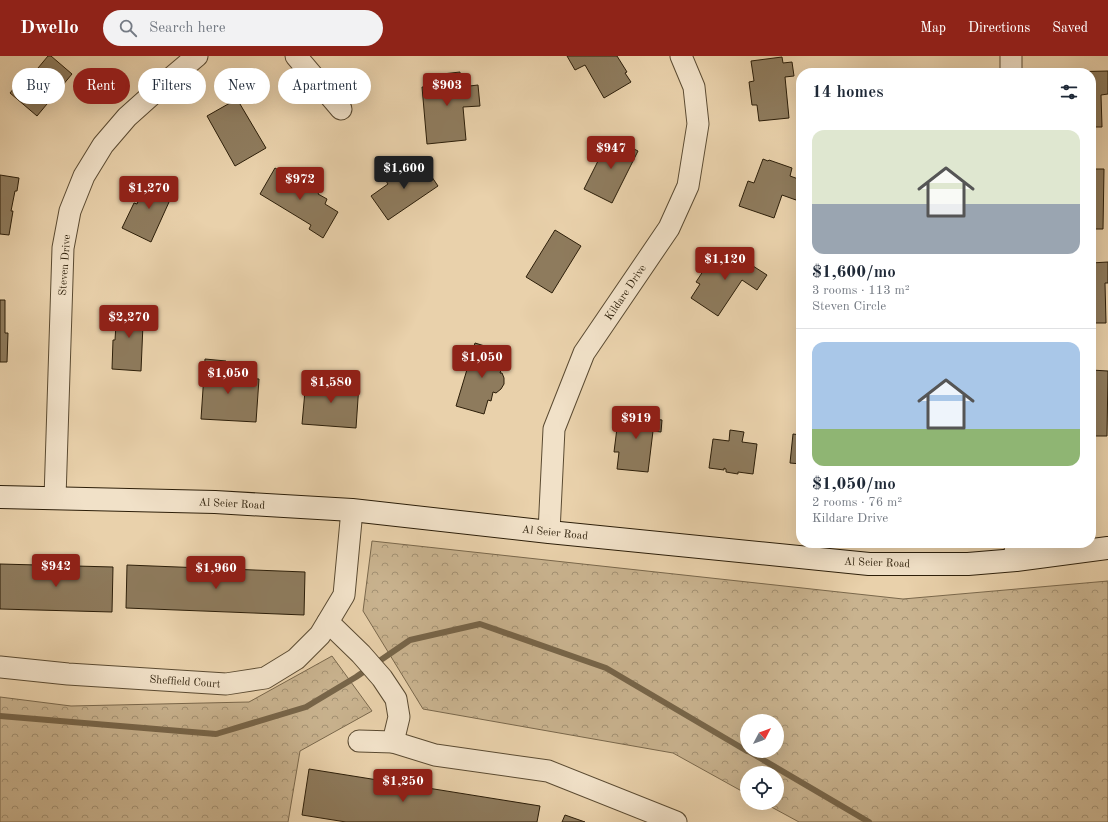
<!DOCTYPE html>
<meta charset="utf-8">
<style>
:root{--surface:#fff;--page:#f2f2f3;--text:#1f2937;--muted:#747a83;--line:#e0e1e3;--accent:#8f2418}
body{margin:0;font-family:"Old Standard TT",serif;background:var(--page);color:var(--text);height:100vh;display:flex;flex-direction:column;font-size:15px;white-space:nowrap}
*{box-sizing:border-box;margin:0}
p{font-size:13px;color:var(--muted)}
.icon{flex:none;width:22px;height:22px;fill:none;stroke:currentColor;stroke-width:2;stroke-linecap:round;stroke-linejoin:round}
.map{position:relative;flex:1;overflow:hidden}
.panel{position:absolute;left:796px;top:12px;width:300px;height:480px;display:flex;flex-direction:column;background:var(--surface);border-radius:16px;box-shadow:0 4px 16px #0002}
.panel>*{flex:none}
.top-card{position:absolute;left:12px;top:12px;width:380px;height:36px;display:flex;gap:8px}
.needle{width:26px;rotate:49deg}
.fabs{position:absolute;left:740px;top:658px;display:grid;gap:8px}
.fabs a{display:grid;place-items:center;width:44px;height:44px;border-radius:50%;background:var(--surface);box-shadow:0 4px 16px #0002;font-size:20px}
.price{position:absolute;translate:-50% -34px;padding:0 9px;border-radius:4px;background:var(--accent);color:#fff;font-size:13px;line-height:26px;filter:drop-shadow(0 1px 2px #0008)}
.price::after{content:'';position:absolute;left:50%;top:24px;width:12px;height:9px;margin-left:-6px;background:inherit;clip-path:polygon(0 0,100% 0,50% 100%)}
.price.on{background:#222;color:#fff}
ul{padding:0;list-style:none}
li{display:grid;align-content:center;gap:8px;height:212px;padding:0 16px}
li+li{border-top:1px solid var(--line)}
li span{display:grid;place-items:center;height:124px;border-radius:12px;color:#555}
li>.icon{margin-inline-start:auto}
span .icon{width:72px;height:72px;fill:#fffc;stroke-width:1}
li b{font-size:17px}
h2{display:flex;justify-content:space-between;align-items:center;height:48px;padding:0 16px;font-size:17px}
.chip{padding:0 14px;border-radius:18px;background:var(--surface);box-shadow:0 4px 16px #0002;font-size:14px;line-height:36px}
.chip.on{background:var(--accent);color:#fff}
header{display:flex;align-items:center;gap:24px;box-sizing:border-box;height:56px;padding:0 20px;background:var(--accent);color:#fff}
header strong{font-size:19px}
nav{display:flex;gap:22px;margin-inline-start:auto;font-size:14px}
.search{width:280px;height:36px;background:var(--page);display:flex;align-items:center;gap:10px;box-sizing:border-box;padding:0 14px;border-radius:22px;color:var(--muted);font-size:15px}
.map>svg:first-child{display:block}
</style>
<header>
<strong>Dwello</strong>
<div class="search"><svg class="icon" aria-label="search" viewBox="0 0 24 24"><circle cx="10" cy="10" r="6"/><path d="M15 15l6 6"/></svg>Search here</div>
<nav><a>Map</a><a>Directions</a><a>Saved</a></nav>
</header>
<div class="map">
<svg width="1108" height="766" viewBox="0 0 1108 766">
<defs>
<pattern id="forest-crowns" width="20" height="18" patternUnits="userSpaceOnUse"><rect width="20" height="18" fill="#c9b38f"/><path d="M2 6a3 3 0 1 1 6 0M12 15a3 3 0 1 1 6 0" fill="none" stroke="#a39173"/></pattern>
</defs>
<rect width="100%" height="100%" fill="#e9d1ab"/>
<filter id="stains"><feTurbulence type="fractalNoise" baseFrequency=".005" numOctaves="4"/><feColorMatrix values="0 0 0 0 .2 0 0 0 0 .09 0 0 0 0 .02 0 0 0 .5 -.17"/></filter>
<radialGradient id="worn" r=".72"><stop offset=".6" stop-color="#630" stop-opacity="0"/><stop offset="1" stop-color="#630" stop-opacity=".3"/></radialGradient>
<g fill="url(#forest-crowns)" stroke="#7a684c" fill-rule="evenodd">
<path d="M372 485 903 543 1108 525V766H799L764 747H777V717H747V738L673 697 423 653 363 555ZM747 665H777V695H747Z"/>
<path d="M332 600 372 655 300 695 288 766H0V641L71 650 249 646Z"/>
</g>
<g fill="none" stroke-linecap="round" stroke-linejoin="round">
<g stroke="#776549" stroke-width="6">
<path d="M0 660 216 678 306 651 356 621 410 584 480 568 606 612 747 695"/>
<path d="M748 695 869 766"/>
</g>
</g>
<g fill="#8e7b5d" stroke="#2c1e09">
<path d="M48 0H51L72 18 37 60 10 37 29 14 33 18Z"/>
<path d="M567 0H617L627 16 625 17 631 26 604 42 585 9 575 14Z"/>
<path d="M782 1 783 7 792 6 794 20 785 21 789 62 759 65 757 49H752L749 26 754 25 751 5Z"/>
<path d="M1108 15V38L1101 39 1102 71H1091V17L1066 16Z"/>
<path d="M460 16 461 31 478 29 480 50 463 51 466 84 427 88 422 31H426L425 20Z"/>
<path d="M237 43 266 92 235 110 207 60Z"/>
<path d="M610 81 638 95 612 147 584 133Z"/>
<path d="M763 103 768 105 769 104 792 112 790 120 801 124V130L796 144 782 139 774 162 739 150 748 125 754 127Z"/>
<path d="M421 105 438 130 388 164 371 140 388 128 386 125 399 116 401 119Z"/>
<path d="M275 112 285 118 286 117 300 125 301 124 309 128 308 130 319 136 318 138 327 143 325 148 338 156 323 182 309 173 311 169 260 138Z"/>
<path d="M1091 113H1104L1103 173H1091Z"/>
<path d="M0 119 19 122 17 135H15L11 155H13L9 179 0 178Z"/>
<path d="M148 122 174 135 151 186 122 172 134 147 137 148Z"/>
<path d="M555 174 581 190 552 237 526 221Z"/>
<path d="M725 192 767 219 757 234 742 224 718 260 691 242 700 228 696 226 709 206 714 209Z"/>
<path d="M1108 206V227H1105L1106 267H1091V207Z"/>
<path d="M0 244H5V277H8L7 306H0Z"/>
<path d="M117 252 148 254V268H143L141 315 112 313 113 284H115Z"/>
<path d="M475 287 504 296 501 307 503 308 500 317H502L504 322V328L501 333 496 337 493 336 491 345 488 344 484 358 456 350Z"/>
<path d="M205 303 226 305 225 321 259 323 256 366 201 363Z"/>
<path d="M1091 314 1108 315 1107 380H1091Z"/>
<path d="M306 324 359 328 356 372 302 368Z"/>
<path d="M624 353 655 356 654 363 662 364 661 376 653 375 648 416 617 413 619 396H614L617 372 621 373Z"/>
<path d="M730 374 744 376 742 386 757 388 753 418 738 416V418L726 416V413L724 412V414L709 412 713 383 729 385Z"/>
<path d="M793 378 801 379V408L790 407Z"/>
<path d="M0 508 113 511 112 556 0 553Z"/>
<path d="M127 509 305 516 304 559 126 552Z"/>
<path d="M309 713 540 750 537 766H346L302 759Z"/>
<path d="M565 759 585 766H562Z"/>
</g>
<g fill="none" stroke-linecap="round" stroke-linejoin="round">
<g stroke="#5b4b32" stroke-width="23">
<g id="street">
<path d="M296 0 341 53"/>
<path d="M1011 0V17"/>
<path d="M55 442 63 192 70 155 84 120 103 89 127 61 165 27 197 0"/>
<path d="M549 476 554 373 584 297 669 172 688 130 698 68 694 31 681 0"/>
<path d="M1015 487 1016 504"/>
<path d="M328 566 361 598 382 622 396 643 399 661 393 686 359 685"/>
<path d="M0 611 68 618 226 628 265 622 296 603 320 579 344 539 352 454"/>
<path d="M393 686 435 699 548 715 676 766"/>
</g>
</g>
<g stroke="#2c1e09" stroke-width="24">
<path id="secondary" d="M0 441 215 446 352 454 549 476 869 508H968L1016 504 1108 492"/>
</g>
<use href="#street" stroke="#f1e1c8" stroke-width="21"/>
<use href="#secondary" stroke="#f1e1c8" stroke-width="22"/>
</g>
<g text-anchor="middle" stroke-width="3" stroke-linejoin="round" paint-order="stroke">
<g font-size="11" fill="#2c1e09" stroke="#f1e1c8">
<text transform="translate(64 209) rotate(-86)" y="4">Steven Drive</text>
<text transform="translate(625 236) rotate(-56)" y="4">Kildare Drive</text>
<text transform="translate(232 447) rotate(3)" y="4">Al Seier Road</text>
<text transform="translate(555 476) rotate(6)" y="4">Al Seier Road</text>
<text transform="translate(877 506) rotate(2)" y="4">Al Seier Road</text>
<text transform="translate(185 625) rotate(4)" y="4">Sheffield Court</text>
</g>
</g>
<rect width="100%" height="100%" filter="url(#stains)"/>
<rect width="100%" height="100%" fill="url(#worn)"/>
</svg>
<div class="fabs">
<a><svg class="needle" viewBox="-14 -14 28 28"><path d="M0-13l5 13h-10z" fill="#e53935"/><path d="M0 13l5-13h-10z" fill="#747a83"/></svg></a>
<a><svg class="icon" aria-label="locate" viewBox="0 0 24 24"><circle cx="12" cy="12" r="6"/><path d="M12 2v4M12 18v4M2 12h4M18 12h4"/></svg></a>
</div>
<b class="price" style="left:447px;top:51px">$903</b>
<b class="price" style="left:611px;top:114px">$947</b>
<b class="price on" style="left:404px;top:134px">$1,600</b>
<b class="price" style="left:300px;top:145px">$972</b>
<b class="price" style="left:149px;top:154px">$1,270</b>
<b class="price" style="left:725px;top:225px">$1,120</b>
<b class="price" style="left:129px;top:283px">$2,270</b>
<b class="price" style="left:482px;top:323px">$1,050</b>
<b class="price" style="left:228px;top:339px">$1,050</b>
<b class="price" style="left:331px;top:348px">$1,580</b>
<b class="price" style="left:636px;top:384px">$919</b>
<b class="price" style="left:56px;top:532px">$942</b>
<b class="price" style="left:216px;top:534px">$1,960</b>
<b class="price" style="left:403px;top:747px">$1,250</b>
<div class="top-card">
<a class="chip">Buy</a>
<a class="chip on">Rent</a>
<a class="chip">Filters</a>
<a class="chip">New</a>
<a class="chip">Apartment</a>
</div>
<section class="panel">
<h2>14 homes<svg class="icon" aria-label="filters" viewBox="0 0 24 24"><path d="M4 7h16M4 17h16"/><circle cx="9" cy="7" r="2"/><circle cx="15" cy="17" r="2"/></svg></h2>
<ul>
<li><span style="background:linear-gradient(#dfe7d0 60%,#9aa5b1 0)"><svg class="icon" aria-label="home" viewBox="0 0 24 24"><path d="M3 11l9-7 9 7M6 9v11h12V9"/></svg></span><div><b>$1,600/mo</b><p>3 rooms · 113 m²</p><p>Steven Circle</p></div></li>
<li><span style="background:linear-gradient(#a9c7e8 70%,#8fb573 0)"><svg class="icon" aria-label="home" viewBox="0 0 24 24"><path d="M3 11l9-7 9 7M6 9v11h12V9"/></svg></span><div><b>$1,050/mo</b><p>2 rooms · 76 m²</p><p>Kildare Drive</p></div></li>
</ul>
</section>
</div>
